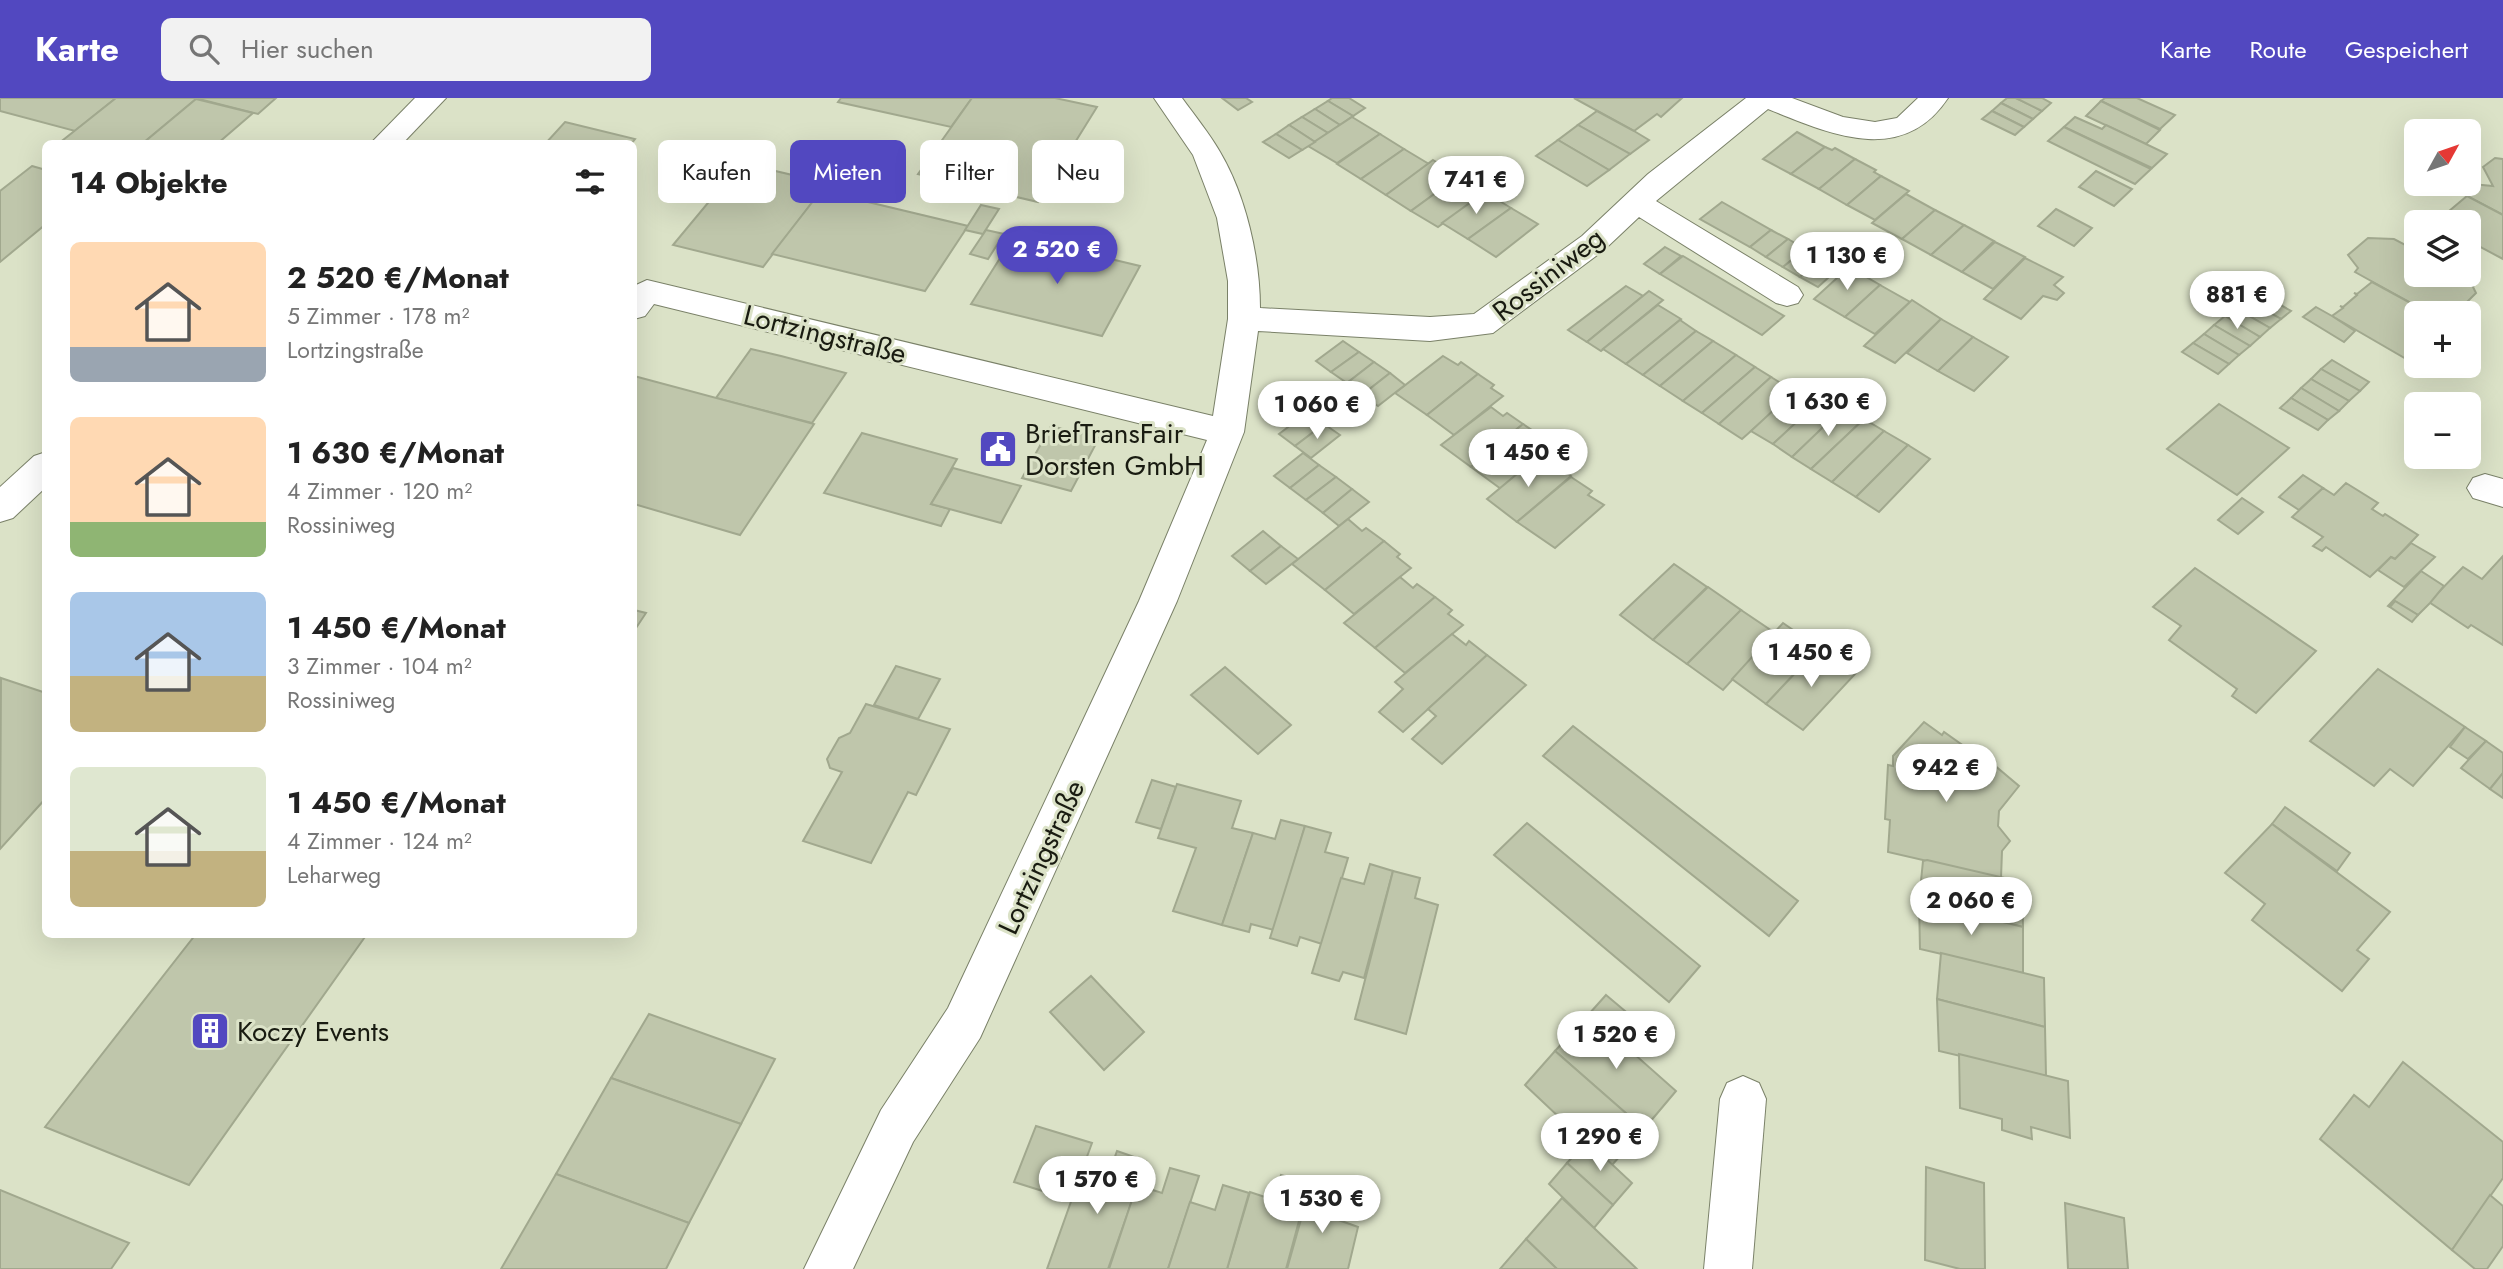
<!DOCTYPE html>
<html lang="de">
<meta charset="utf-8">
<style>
:root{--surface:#fff;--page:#f2f2f2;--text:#222;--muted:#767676;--accent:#5248c0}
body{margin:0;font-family:Jost,sans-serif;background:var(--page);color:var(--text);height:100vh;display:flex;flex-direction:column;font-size:26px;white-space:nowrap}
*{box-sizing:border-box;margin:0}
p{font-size:23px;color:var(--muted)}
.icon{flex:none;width:38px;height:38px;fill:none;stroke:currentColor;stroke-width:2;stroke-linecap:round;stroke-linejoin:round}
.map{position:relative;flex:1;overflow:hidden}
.sheet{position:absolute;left:42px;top:42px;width:595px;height:798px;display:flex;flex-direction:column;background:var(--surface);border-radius:10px;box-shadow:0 7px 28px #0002}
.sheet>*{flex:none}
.banner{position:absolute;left:658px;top:42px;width:665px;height:63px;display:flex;gap:14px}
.needle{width:46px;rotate:50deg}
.buttons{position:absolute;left:2404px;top:21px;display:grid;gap:14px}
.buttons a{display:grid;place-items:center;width:77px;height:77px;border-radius:10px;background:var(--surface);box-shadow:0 7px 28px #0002;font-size:35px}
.price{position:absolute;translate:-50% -60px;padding:0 16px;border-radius:24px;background:#fff;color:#222;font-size:23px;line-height:46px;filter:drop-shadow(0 2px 4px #0008)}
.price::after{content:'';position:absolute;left:50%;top:42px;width:21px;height:16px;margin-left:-10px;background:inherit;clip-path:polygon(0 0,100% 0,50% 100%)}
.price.current{background:var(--accent);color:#fff}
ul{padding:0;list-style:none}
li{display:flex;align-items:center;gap:21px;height:175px;padding:0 28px}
li span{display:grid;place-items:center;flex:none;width:196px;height:140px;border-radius:10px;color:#555}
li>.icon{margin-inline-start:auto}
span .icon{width:84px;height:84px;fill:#fffc;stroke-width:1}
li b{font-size:30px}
h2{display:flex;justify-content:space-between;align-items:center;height:84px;padding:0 28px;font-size:30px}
.tag{padding:0 24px;border-radius:10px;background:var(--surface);box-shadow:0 7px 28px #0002;font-size:24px;line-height:63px}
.tag.current{background:var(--accent);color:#fff}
header{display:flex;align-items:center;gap:42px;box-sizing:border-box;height:98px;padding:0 35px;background:var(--accent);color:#fff}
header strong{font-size:33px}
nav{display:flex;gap:38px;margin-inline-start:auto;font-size:24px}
.search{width:490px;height:63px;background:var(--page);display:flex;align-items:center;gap:18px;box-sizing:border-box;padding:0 24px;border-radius:10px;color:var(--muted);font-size:26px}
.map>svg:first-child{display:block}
</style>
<header>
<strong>Karte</strong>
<div class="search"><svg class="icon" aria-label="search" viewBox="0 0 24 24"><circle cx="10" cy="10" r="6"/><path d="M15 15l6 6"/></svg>Hier suchen</div>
<nav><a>Karte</a><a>Route</a><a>Gespeichert</a></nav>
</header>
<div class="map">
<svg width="2503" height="1171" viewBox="0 0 2503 1171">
<rect width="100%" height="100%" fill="#dbe2c7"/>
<g fill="#bfc6ab" stroke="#a1a88e" stroke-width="2">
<path d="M0 0H116L75 33 0 13Z"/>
<path d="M116 0H195L196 1 142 46H58Z"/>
<path d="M195 0H276L258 16Z"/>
<path d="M841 0H972L951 29 838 4Z"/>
<path d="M972 0H1055L1097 9 1038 104 918 76Z"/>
<path d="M1222 0H1246L1252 4 1238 12Z"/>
<path d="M1332 0H1349L1365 10 1353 18 1328 3Z"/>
<path d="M1574 0H1682L1661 19 1657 16 1634 33Z"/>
<path d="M2007 0H2016L2042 13 2033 21 2001 5Z"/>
<path d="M2016 0H2042L2051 5 2042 13Z"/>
<path d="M2105 0H2137L2175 17 2160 31 2101 3Z"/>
<path d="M196 1 253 15 217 46H142Z"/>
<path d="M1328 3 1353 18 1340 27 1315 11Z"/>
<path d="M2101 3 2160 32 2146 46 2086 18Z"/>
<path d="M2001 5 2033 21 2024 29 1992 13Z"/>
<path d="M1315 11 1340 27 1328 35 1302 19Z"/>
<path d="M1597 13 1634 33 1649 42 1630 56 1578 27Z"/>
<path d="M1992 13 2024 29 2015 37 1982 21Z"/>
<path d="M1302 19 1328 35 1315 44 1289 27Z"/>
<path d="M1352 19 1380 36 1337 65 1308 48Z"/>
<path d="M2075 19 2102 31 2106 27 2167 56 2152 70 2064 29Z"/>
<path d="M565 24 635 41 631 46H545Z"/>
<path d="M1289 27 1315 44 1302 52 1276 36Z"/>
<path d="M1578 27 1630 56 1609 72 1558 42Z"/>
<path d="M2064 29 2151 71 2135 86 2048 43Z"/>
<path d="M1797 34 1825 49 1791 76 1763 61Z"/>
<path d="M1276 36 1302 52 1289 60 1263 44Z"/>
<path d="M1380 36 1404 51 1361 81 1337 66Z"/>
<path d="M1558 42 1609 72 1587 88 1536 58Z"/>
<path d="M1825 49 1832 52 1835 50 1855 61 1819 91 1791 76Z"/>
<path d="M1404 51 1429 66 1386 97 1361 81Z"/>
<path d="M2495 60 2503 61V117L2463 96 2472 86 2493 88 2483 69Z"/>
<path d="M1855 61 1876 72 1874 74 1881 78 1847 107 1819 91Z"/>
<path d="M1433 62 1459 78 1411 113 1386 97Z"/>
<path d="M741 65 827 85 763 169 673 147Z"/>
<path d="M32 68 46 72V126L0 164V93Z"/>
<path d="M2096 73 2132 91 2114 108 2079 89Z"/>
<path d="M1459 78 1485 94 1438 129 1411 113Z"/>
<path d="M1881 78 1909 93 1875 122 1847 107Z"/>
<path d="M821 93H822L968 128 925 193 772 156Z"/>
<path d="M1485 94 1511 110 1468 141 1442 125Z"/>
<path d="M1906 96 1935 112 1902 141 1872 125Z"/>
<path d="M2467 98 2503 117V161L2469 143V124H2436Z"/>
<path d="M1722 104 1771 132 1750 149 1700 121Z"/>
<path d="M981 107 999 111 983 136 965 132Z"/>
<path d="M1511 110 1538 126 1496 159 1468 141Z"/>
<path d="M2056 111 2092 130 2074 148 2038 128Z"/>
<path d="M1935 112 1964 127 1931 157 1902 141Z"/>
<path d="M1964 127 1994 143 1962 174 1931 157Z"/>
<path d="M986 132 1004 136 988 161 970 156Z"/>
<path d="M1771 132 1788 141 1766 159 1750 149Z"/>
<path d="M1014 138 1140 168 1102 238 971 206Z"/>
<path d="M2368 140 2394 141 2417 153V177H2460L2475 185 2473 189 2476 195 2464 207 2454 206 2443 215H2429L2355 174 2358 170 2348 157Z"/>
<path d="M1788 141 1805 151 1783 169 1766 159Z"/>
<path d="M1995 144 2025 159 1993 191 1962 174Z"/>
<path d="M1665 149 1681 158 1660 176 1644 166Z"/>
<path d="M1805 151 1822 161 1800 179 1783 169Z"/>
<path d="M1683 158 1784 218 1762 237 1660 176Z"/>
<path d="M2025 160 2063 179 2054 187 2064 195 2057 202 2043 198 2021 221 1984 201Z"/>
<path d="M1822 161 1839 170 1818 189 1800 179Z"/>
<path d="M1849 169 1880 187 1845 219 1814 201Z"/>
<path d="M2372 184 2429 215H2417V254L2408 262 2332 218 2343 210 2340 208 2343 209 2357 197 2354 195 2357 196Z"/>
<path d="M1880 187 1910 204 1875 236 1845 219Z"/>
<path d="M1626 188 1643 198 1587 244 1568 232Z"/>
<path d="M2255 192 2291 213 2281 221 2245 201Z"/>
<path d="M1649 193 1663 202 1601 253 1587 244Z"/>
<path d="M2245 201 2281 221 2270 230 2235 210Z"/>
<path d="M1912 202 1941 221 1895 265 1864 248Z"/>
<path d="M1658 207 1681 221 1626 266 1603 251Z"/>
<path d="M2316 209 2332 218 2355 233 2344 244 2303 219Z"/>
<path d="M2235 210 2270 230 2260 239 2225 218Z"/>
<path d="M2225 218 2260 239 2250 248 2214 227Z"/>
<path d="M1941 221 1973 239 1938 273 1907 255Z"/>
<path d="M1680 222 1696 233 1643 277 1626 266Z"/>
<path d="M2214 227 2250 248 2239 257 2204 236Z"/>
<path d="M1696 233 1713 243 1660 288 1643 277Z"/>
<path d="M2204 236 2239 257 2229 266 2193 245Z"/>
<path d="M1973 239 2008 259 1974 293 1938 273Z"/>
<path d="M1343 243 1359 254 1331 274 1316 263Z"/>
<path d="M1713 243 1736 257 1683 303 1660 288Z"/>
<path d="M2193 245 2229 266 2218 276 2182 254Z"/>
<path d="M751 251 781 258 846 275 812 325 716 300Z"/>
<path d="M1359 254 1374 264 1347 285 1331 274Z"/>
<path d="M1736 257 1755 269 1702 315 1683 303Z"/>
<path d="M1443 258 1458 267 1461 264 1478 276 1427 317 1395 295Z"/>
<path d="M2332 262 2369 284 2360 293 2321 271Z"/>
<path d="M1374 264 1390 275 1362 297 1347 285Z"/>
<path d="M1755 269 1771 279 1719 326 1702 315Z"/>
<path d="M2321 271 2360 293 2349 303 2311 281Z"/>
<path d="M1390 275 1405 287 1378 308 1362 297Z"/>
<path d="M1478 276 1494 287 1491 290 1503 298 1454 337 1427 317Z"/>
<path d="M634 278 814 326 740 437 634 406Z"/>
<path d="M1771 279 1795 294 1742 341 1719 326Z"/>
<path d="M2311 281 2349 303 2339 313 2301 290Z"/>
<path d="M1804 284 1826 298 1773 346 1751 333Z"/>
<path d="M1835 288 1854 300 1792 359 1773 346Z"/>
<path d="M2301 290 2339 313 2328 322 2291 300Z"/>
<path d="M2291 300 2328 322 2318 332 2280 310Z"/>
<path d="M2219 306 2289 350 2237 397 2167 351Z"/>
<path d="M1491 309 1503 318 1507 315 1523 326 1471 369 1441 347Z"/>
<path d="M1844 309 1864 321 1811 371 1792 359Z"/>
<path d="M1308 314 1324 326 1295 348 1279 336Z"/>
<path d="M1864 321 1884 333 1832 384 1811 371Z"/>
<path d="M1324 326 1340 337 1311 360 1295 348Z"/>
<path d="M1523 326 1539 337 1536 340 1550 350 1501 391 1471 369Z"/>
<path d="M1051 328 1099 340 1071 393 1022 380Z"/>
<path d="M1884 333 1908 347 1856 399 1832 384Z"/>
<path d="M862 335 957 361 931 406 950 411 941 428 824 395Z"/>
<path d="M1908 347 1930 361 1879 414 1856 399Z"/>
<path d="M1303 355 1319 367 1290 390 1274 378Z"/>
<path d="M1536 360 1550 370 1554 366 1571 378 1517 424 1487 401Z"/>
<path d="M1319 367 1336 379 1306 402 1290 390Z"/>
<path d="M953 370 1021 388 1001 425 931 406Z"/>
<path d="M2303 377 2323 390 2299 412 2279 399Z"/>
<path d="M1336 379 1352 391 1323 415 1306 402Z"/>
<path d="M1571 379 1592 393 1588 397 1604 407 1555 450 1517 424Z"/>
<path d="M2346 385 2378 405 2372 411 2383 418 2385 416 2418 437 2395 461 2391 459 2370 479 2326 449 2322 453 2313 448 2323 439 2292 419 2323 390 2334 397Z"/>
<path d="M1352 391 1369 404 1339 428 1323 415Z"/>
<path d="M2242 400 2263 414 2238 436 2218 422Z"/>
<path d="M1348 421 1362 433 1366 430 1384 443 1325 492 1292 466Z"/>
<path d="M1263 433 1281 448 1250 473 1232 458Z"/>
<path d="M1384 443 1400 456 1397 459 1411 470 1354 516 1325 492Z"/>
<path d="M2411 445 2435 459 2404 489 2378 472 2391 459 2395 461Z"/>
<path d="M1281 448 1298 461 1266 486 1250 473Z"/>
<path d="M2503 458V547L2471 527 2468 530 2429 504 2463 469 2482 481Z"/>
<path d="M1674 466 1707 489 1653 542 1620 517Z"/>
<path d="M2195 470 2316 553 2256 615 2232 598 2237 591 2169 542 2181 528 2153 509Z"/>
<path d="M2421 473 2444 488 2430 505 2418 517 2395 503 2390 509 2388 508Z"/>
<path d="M1400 479 1413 490 1417 486 1435 499 1375 550 1344 525Z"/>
<path d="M1708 489 1741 512 1687 566 1653 542Z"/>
<path d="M1435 499 1452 512 1448 516 1463 527 1405 575 1375 550Z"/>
<path d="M2395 503 2418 517 2412 524 2390 509Z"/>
<path d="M634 512 646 515 634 533Z"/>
<path d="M1741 512 1775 535 1723 592 1687 566Z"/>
<path d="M1783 525 1819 550 1766 606 1732 581Z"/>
<path d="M1452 536 1466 547 1469 543 1487 557 1403 634 1379 614 1403 591 1395 584Z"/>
<path d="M1819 550 1856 575 1803 632 1766 606Z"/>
<path d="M1487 557 1526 587 1442 666 1412 641 1436 618 1428 611Z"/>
<path d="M896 568 940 581 918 621 874 607Z"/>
<path d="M1225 569 1291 627 1258 656 1191 597Z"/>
<path d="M2378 571 2465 629 2413 688 2390 671 2374 688 2310 643Z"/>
<path d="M1 580 46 595V700L0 751Z"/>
<path d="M866 606 950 631 916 697 908 694 871 765 803 743 842 674 830 670 827 661 839 640 850 635Z"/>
<path d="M1924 624 1942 637 1944 634 1985 663 1987 661 2019 688 1999 713 1998 728 2010 743 2002 753 2001 780 1888 754 1890 722 1885 721 1888 667 1893 668V658Z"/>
<path d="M1573 628 1798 803 1769 838 1543 658Z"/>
<path d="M2465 629 2486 643 2468 661 2450 649Z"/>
<path d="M2486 643 2503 655V675L2490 691 2461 670Z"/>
<path d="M2503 675V700L2490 691Z"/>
<path d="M1152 682 1176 689 1161 731 1136 724Z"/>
<path d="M1177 686 1241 703 1232 730 1253 735 1222 827 1173 813 1196 750 1158 740Z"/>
<path d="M2285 709 2350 755 2337 773 2272 726Z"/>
<path d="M1281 722 1305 728 1274 832 1251 826 1249 834 1222 827 1253 735 1275 741Z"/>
<path d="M1527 725 1700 868 1669 904 1494 757Z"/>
<path d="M2272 726 2390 814 2357 852 2369 861 2342 893 2252 822 2265 806 2225 775Z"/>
<path d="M1305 728 1331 735 1325 754 1348 760 1322 846 1300 839 1297 848 1270 840Z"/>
<path d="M1927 762 2022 784 2023 829 1919 803 1923 763Z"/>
<path d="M1370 766 1393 773 1364 880 1343 874 1339 883 1312 875 1341 780 1364 786Z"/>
<path d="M1393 773 1420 780 1415 800 1438 807 1406 936 1355 921Z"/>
<path d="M1919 803 2023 829V875L1920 851Z"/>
<path d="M196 836H367L189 1087 45 1029Z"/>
<path d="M1941 855 2044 880 2045 929 1937 901Z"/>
<path d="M1091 878 1144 934 1104 972 1050 914Z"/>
<path d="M1606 897 1650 934 1632 954 1589 916Z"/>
<path d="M1937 901 2045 929 2046 978 1939 953Z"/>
<path d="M649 916 775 961 741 1026 611 980Z"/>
<path d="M1589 916 1676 993 1644 1031 1555 953Z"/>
<path d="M1555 953 1644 1031 1612 1067 1582 1040 1575 1048 1553 1028 1560 1020 1525 987Z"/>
<path d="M1959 956 2068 983 2070 1040 2031 1029 2032 1041 2002 1032V1021L1960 1010Z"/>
<path d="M2403 964 2503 1044V1080L2452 1152 2320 1041 2354 997 2369 1009Z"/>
<path d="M611 980 741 1026 689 1125 556 1076Z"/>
<path d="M1036 1028 1092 1045 1071 1102 1014 1084Z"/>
<path d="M1587 1043 1632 1085 1613 1107 1567 1065Z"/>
<path d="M1117 1053 1146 1063 1108 1171H1047L1083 1070 1108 1078Z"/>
<path d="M1567 1065 1613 1107 1594 1130 1549 1086Z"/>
<path d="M1926 1069 1984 1085 1985 1171H1960L1925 1162Z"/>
<path d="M1170 1070 1199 1078 1168 1171H1109L1137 1087 1162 1095Z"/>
<path d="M556 1076 689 1125 666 1171H501Z"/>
<path d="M1281 1077 1309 1086 1286 1171H1227L1250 1094 1274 1102Z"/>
<path d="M1311 1086 1339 1095 1333 1120 1358 1129 1348 1171H1287Z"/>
<path d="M1223 1087 1249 1095 1227 1171H1168L1190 1104 1215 1112Z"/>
<path d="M0 1092 129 1145 111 1171H0Z"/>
<path d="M2490 1097 2503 1108V1148L2487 1171H2475L2452 1152Z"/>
<path d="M1562 1100 1594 1130 1637 1171H1557L1526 1141Z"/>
<path d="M2065 1105 2124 1120 2128 1171H2068Z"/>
<path d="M1526 1141 1557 1171H1500Z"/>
</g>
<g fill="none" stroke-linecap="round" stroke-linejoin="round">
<g stroke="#7a8168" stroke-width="2">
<g id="minor">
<path d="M1154 0H1182C1195 18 1209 35 1220 54 1246 98 1260 160 1260 210L1430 219 1474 216 1582 138 1648 76 1746 0H1792L1843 19 1875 24 1897 20 1918 0H1948C1902 69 1830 36 1768 11L1656 103 1798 189 1803 197 1798 205 1787 208 1776 205 1639 119 1604 152 1493 235 1430 243 1258 233 1244 334 1177 503 980 940 913 1044 853 1171H804L881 1012 948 910 1139 503 1207 342 654 206 645 218 634 221V188L647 182 1213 318 1228 221V183L1217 120 1193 57Z"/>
<path d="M2485 376 2503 381V409L2473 400 2467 390 2473 380Z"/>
<path d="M1743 978 1759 985 1766 1001 1752 1171H1704L1720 1001 1727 985Z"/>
</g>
</g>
<g stroke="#7a8168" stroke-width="2">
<g id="major">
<path d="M415 0H446L402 46H370Z"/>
<path d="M46 354V389L13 420 0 424V389L34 358Z"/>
</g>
</g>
<use href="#minor" fill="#fff" fill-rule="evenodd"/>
<use href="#major" fill="#fff" fill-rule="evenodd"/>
</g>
<defs>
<g id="civic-square" transform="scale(2.0125)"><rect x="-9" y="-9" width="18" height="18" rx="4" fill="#5248c0" stroke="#dbe2c7"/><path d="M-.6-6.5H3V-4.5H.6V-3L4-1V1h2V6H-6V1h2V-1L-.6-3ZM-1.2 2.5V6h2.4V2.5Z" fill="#fff"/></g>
<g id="building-square" transform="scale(2.0125)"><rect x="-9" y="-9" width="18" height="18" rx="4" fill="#5248c0" stroke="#dbe2c7"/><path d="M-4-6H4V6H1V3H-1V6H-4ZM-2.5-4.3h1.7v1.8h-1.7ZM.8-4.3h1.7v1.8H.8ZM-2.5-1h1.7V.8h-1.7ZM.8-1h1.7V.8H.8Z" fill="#fff"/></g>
</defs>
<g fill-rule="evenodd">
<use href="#civic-square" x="998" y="351"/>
<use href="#building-square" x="210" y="933"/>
</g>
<g text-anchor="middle" stroke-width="6" stroke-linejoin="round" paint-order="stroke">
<g font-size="28" fill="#191b11" stroke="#dbe2c7">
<text transform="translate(1548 176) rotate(-38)" y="10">Rossiniweg</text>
<text transform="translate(825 236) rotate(14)" y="10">Lortzingstraße</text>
<text transform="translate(1041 759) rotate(-65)" y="10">Lortzingstraße</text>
</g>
<g font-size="28" fill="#191b11" stroke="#dbe2c7" text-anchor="start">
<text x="1025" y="345">BriefTransFair<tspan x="1025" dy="32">Dorsten GmbH</tspan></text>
<text x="237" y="943">Koczy Events</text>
</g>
</g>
</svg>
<div class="buttons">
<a><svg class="needle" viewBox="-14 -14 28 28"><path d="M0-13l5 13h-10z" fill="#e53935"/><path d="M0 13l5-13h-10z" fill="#767676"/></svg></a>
<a><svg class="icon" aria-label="layers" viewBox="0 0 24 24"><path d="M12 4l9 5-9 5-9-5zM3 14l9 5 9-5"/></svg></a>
<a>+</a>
<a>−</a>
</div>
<b class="price" style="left:1476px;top:118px">741 €</b>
<b class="price current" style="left:1057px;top:188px">2 520 €</b>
<b class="price" style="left:1847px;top:194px">1 130 €</b>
<b class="price" style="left:2237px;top:233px">881 €</b>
<b class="price" style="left:1828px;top:340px">1 630 €</b>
<b class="price" style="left:1317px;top:343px">1 060 €</b>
<b class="price" style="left:1528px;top:391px">1 450 €</b>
<b class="price" style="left:1811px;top:591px">1 450 €</b>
<b class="price" style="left:1946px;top:706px">942 €</b>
<b class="price" style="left:1971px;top:839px">2 060 €</b>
<b class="price" style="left:1616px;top:973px">1 520 €</b>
<b class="price" style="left:1600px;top:1075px">1 290 €</b>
<b class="price" style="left:1097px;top:1118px">1 570 €</b>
<b class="price" style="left:1322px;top:1137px">1 530 €</b>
<div class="banner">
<a class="tag">Kaufen</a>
<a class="tag current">Mieten</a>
<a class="tag">Filter</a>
<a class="tag">Neu</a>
</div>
<section class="sheet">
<h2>14 Objekte<svg class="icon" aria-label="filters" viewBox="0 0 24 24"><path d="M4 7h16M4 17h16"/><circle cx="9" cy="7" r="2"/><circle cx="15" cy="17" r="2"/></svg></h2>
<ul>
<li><span style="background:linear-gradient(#ffd9b3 75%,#9aa5b1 0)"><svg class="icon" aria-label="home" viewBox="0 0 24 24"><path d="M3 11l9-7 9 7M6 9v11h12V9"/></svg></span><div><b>2 520 €/Monat</b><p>5 Zimmer · 178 m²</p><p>Lortzingstraße</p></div></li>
<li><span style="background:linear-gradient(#ffd9b3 75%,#8fb573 0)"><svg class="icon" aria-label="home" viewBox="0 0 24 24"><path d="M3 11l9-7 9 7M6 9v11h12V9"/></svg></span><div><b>1 630 €/Monat</b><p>4 Zimmer · 120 m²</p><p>Rossiniweg</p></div></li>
<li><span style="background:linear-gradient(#a9c7e8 60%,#c2b280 0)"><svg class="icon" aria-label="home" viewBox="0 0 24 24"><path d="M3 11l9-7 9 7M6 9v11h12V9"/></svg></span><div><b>1 450 €/Monat</b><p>3 Zimmer · 104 m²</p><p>Rossiniweg</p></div></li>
<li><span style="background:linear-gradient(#dfe7d0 60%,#c2b280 0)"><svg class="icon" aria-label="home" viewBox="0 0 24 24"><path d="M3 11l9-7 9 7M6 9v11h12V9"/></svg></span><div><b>1 450 €/Monat</b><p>4 Zimmer · 124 m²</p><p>Leharweg</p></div></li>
</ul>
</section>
</div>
